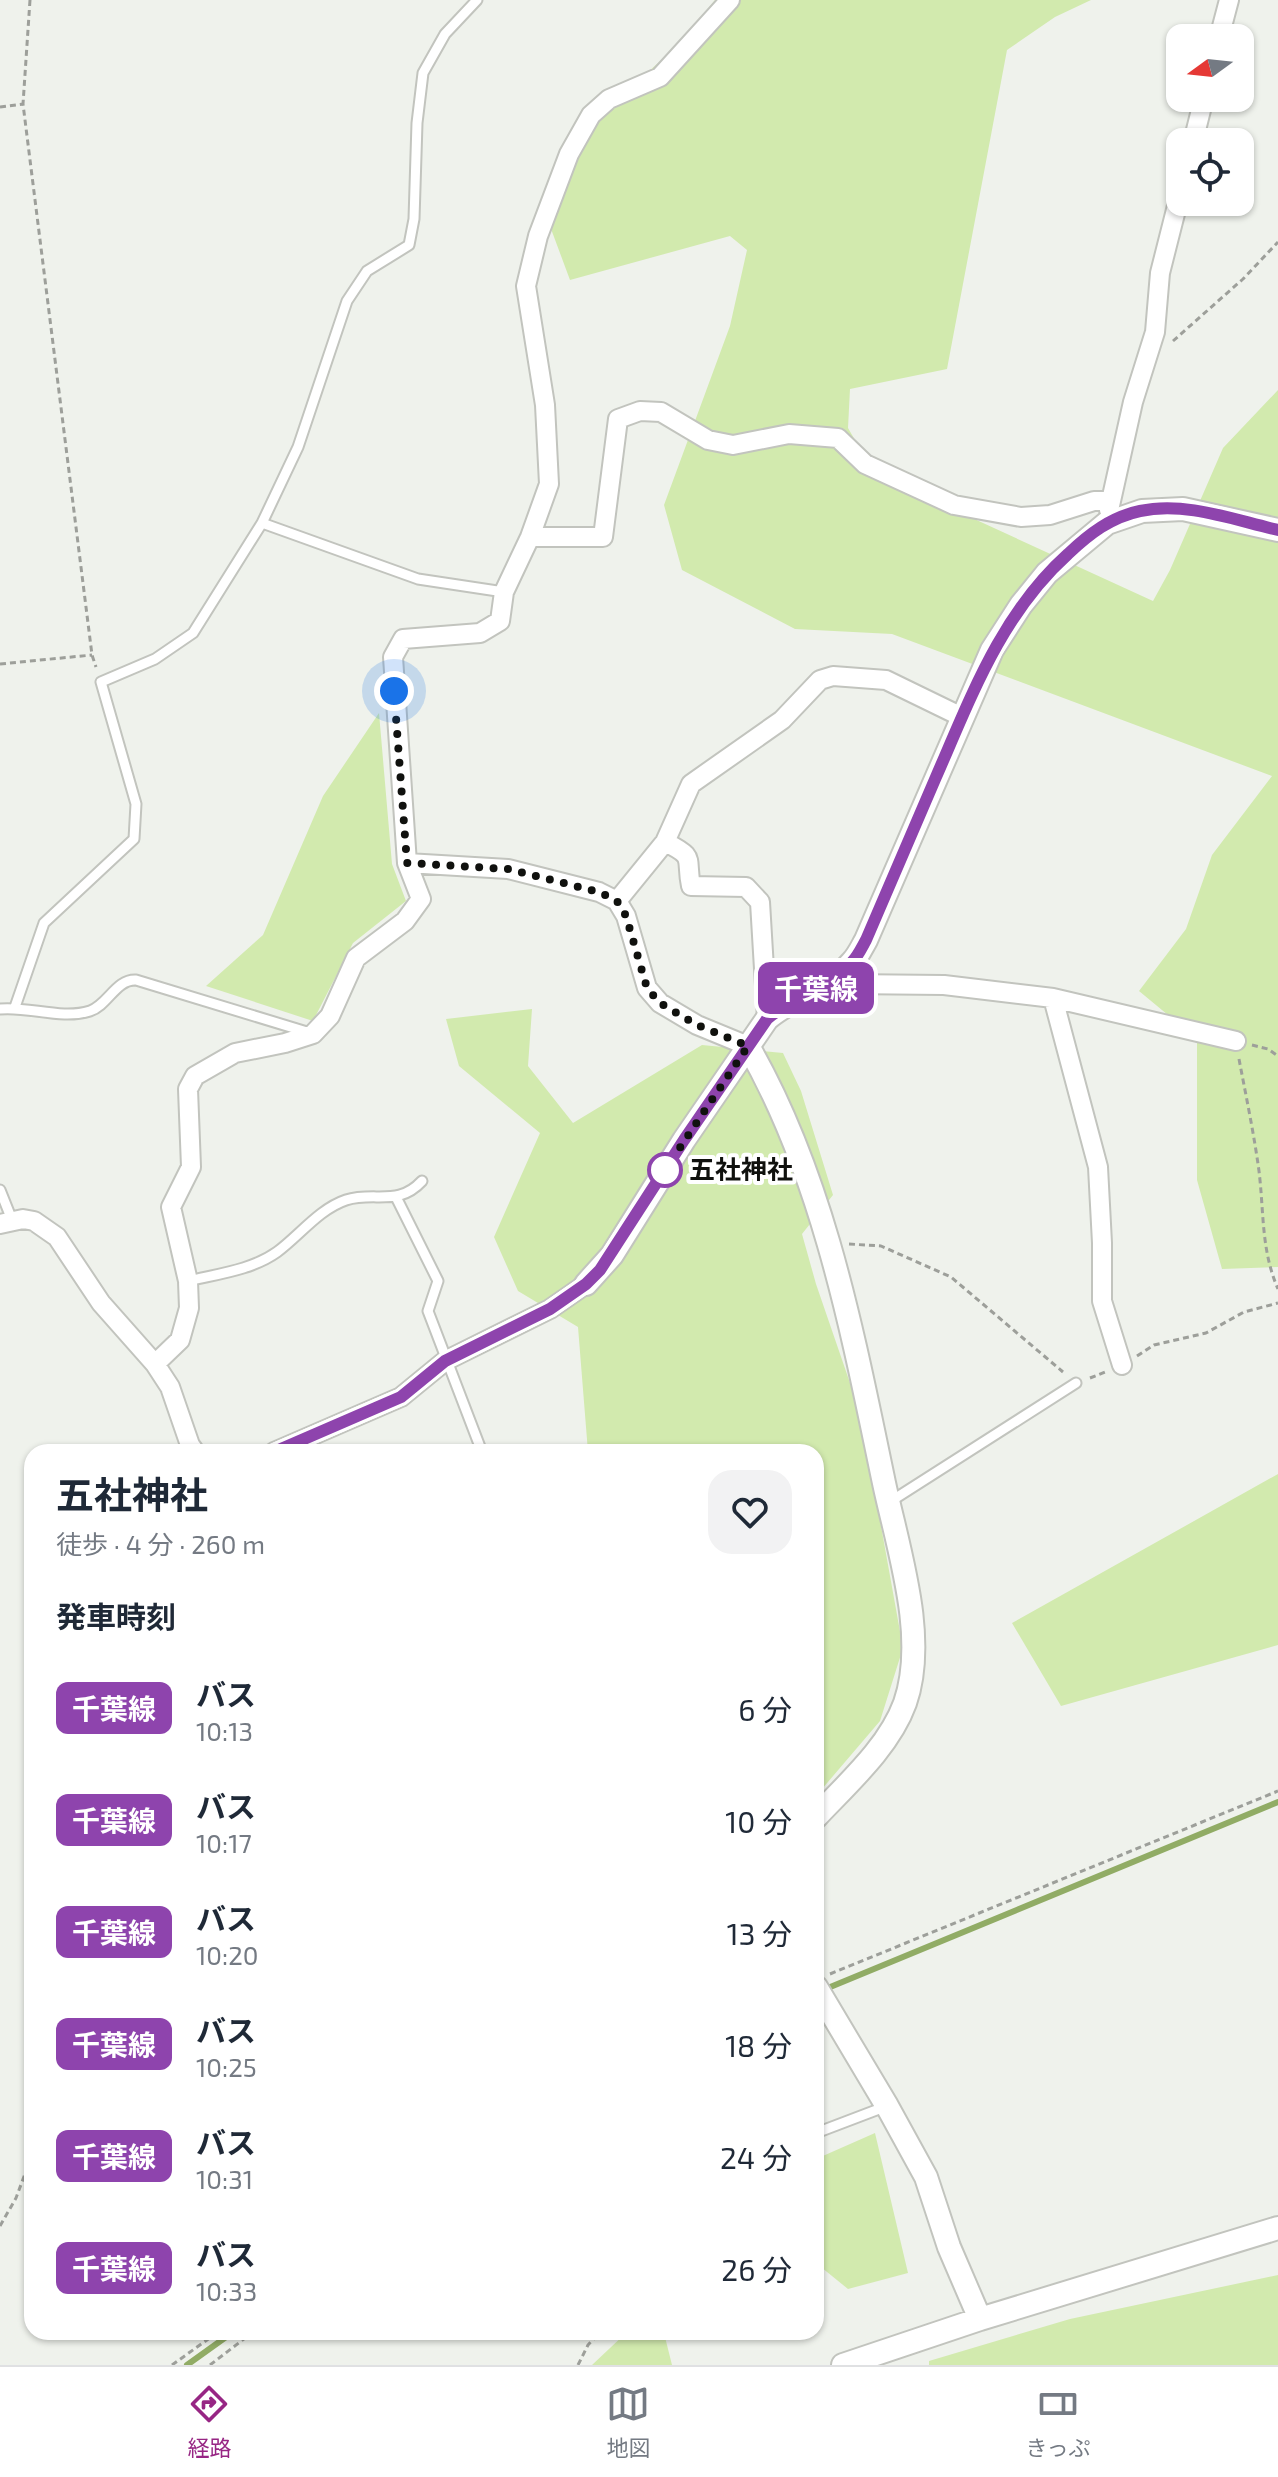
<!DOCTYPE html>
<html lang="ja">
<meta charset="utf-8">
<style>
body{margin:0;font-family:"Exo 2","Noto Sans JP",sans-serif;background:#f2f2f3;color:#1f2937;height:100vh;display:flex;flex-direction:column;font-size:30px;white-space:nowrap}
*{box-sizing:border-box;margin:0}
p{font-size:26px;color:#747a83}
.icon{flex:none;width:44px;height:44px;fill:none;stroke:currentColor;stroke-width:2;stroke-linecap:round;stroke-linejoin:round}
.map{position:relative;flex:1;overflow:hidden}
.side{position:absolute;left:24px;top:1444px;width:800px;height:896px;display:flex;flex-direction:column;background:#fff;border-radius:24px;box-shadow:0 2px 6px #0004}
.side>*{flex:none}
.badge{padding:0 16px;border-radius:12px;font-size:28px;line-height:52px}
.needle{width:52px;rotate:255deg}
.controls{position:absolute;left:1166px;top:24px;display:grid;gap:16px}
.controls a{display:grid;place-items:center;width:88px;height:88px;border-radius:16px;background:#fff;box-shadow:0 2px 6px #0004;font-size:40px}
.you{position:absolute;width:40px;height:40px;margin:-20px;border:6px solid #fff;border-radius:50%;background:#1a73e8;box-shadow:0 0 0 12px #1a73e833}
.map>.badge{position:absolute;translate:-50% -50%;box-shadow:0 0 0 4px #fff}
h2{padding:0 32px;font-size:30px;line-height:72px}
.round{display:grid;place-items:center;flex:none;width:84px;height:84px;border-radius:24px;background:#f2f2f3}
.overview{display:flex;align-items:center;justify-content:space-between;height:136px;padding:0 32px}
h1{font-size:38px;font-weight:700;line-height:60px}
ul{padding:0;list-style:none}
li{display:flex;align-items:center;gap:24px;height:112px;padding:0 32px}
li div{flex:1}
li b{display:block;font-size:30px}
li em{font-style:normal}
li .badge{min-width:88px;font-weight:700;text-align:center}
.menu{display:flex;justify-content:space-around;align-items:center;height:112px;border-top:2px solid #e0e1e3;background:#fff;font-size:22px;color:#747a83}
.menu a{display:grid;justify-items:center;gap:4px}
.menu .selected{color:#972684}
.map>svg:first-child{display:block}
.green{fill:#d2eaae}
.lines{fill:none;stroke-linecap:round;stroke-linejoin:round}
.stream{stroke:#91ac65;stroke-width:6}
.service-casing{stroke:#c2c4be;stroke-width:13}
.minor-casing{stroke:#c2c4be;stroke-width:22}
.tertiary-casing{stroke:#c2c4be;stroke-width:26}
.path{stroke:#9d9f9a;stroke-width:3;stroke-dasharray:6 4;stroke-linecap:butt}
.service{stroke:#fff;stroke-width:9}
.minor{stroke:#fff;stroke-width:18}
.tertiary{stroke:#fff;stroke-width:22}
.line-casing{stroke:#fff;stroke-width:18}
.line{stroke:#8e44ad;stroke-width:12}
.walk{stroke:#10110e;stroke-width:8;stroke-dasharray:0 14.4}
.stop-dot{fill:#fff;stroke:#8e44ad;stroke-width:4}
.labels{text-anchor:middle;stroke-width:8;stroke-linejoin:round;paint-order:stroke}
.stop-label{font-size:26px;font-weight:bold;fill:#10110e;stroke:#fff;text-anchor:start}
</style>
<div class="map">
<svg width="1278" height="2365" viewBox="0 0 1278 2365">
<rect width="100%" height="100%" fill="#eff2ec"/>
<path class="green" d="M 715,0 L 1091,0 L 1055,17 L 1007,50 L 947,369 L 850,389 L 848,428 L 874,473 L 1153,601 L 1170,570 L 1223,448 L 1278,390 L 1278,1267 L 1222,1269 L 1197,1180 L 1197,1039 L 1139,991 L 1186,929 L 1212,855 L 1272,776 L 892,634 L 795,629 L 682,570 L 664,505 L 730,326 L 747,250 L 730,236 L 570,280 L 544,210 L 565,147 L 678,45 Z
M 379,713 L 392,864 L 406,901 L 353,943 L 313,1021 L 206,986 L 263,935 L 323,796 Z
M 532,1009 L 528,1066 L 573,1123 L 702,1045 L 783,1053 L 801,1091 L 833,1195 L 802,1234 L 816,1284 L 861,1415 L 903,1648 L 880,1721 L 816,1796 L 816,1452 L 588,1452 L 578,1327 L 518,1291 L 494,1237 L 540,1133 L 459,1066 L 446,1019 Z
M 1278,1474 L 1278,1645 L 1061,1706 L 1012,1623 Z
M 875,2133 L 908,2273 L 848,2289 L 816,2263 L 816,2159 Z
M 1278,2275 L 1278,2365 L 929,2365 L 929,2361 L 1070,2319 Z
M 627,2332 L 669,2332 L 665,2337 L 672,2365 L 592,2365 Z"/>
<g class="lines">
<path class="stream" d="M 823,1990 L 1278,1802
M 187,2365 L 233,2332"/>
<g class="service-casing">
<path id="service" d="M 262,523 L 418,579 L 504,592
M 15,1007 L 44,923 L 134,839 L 136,804 L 101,682 L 155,659 L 193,633 L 262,523 L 298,447 L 347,301 L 367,271 L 409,245 L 414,219 L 417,123 L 423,73 L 445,34 L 477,0
M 0,1009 C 29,1006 61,1020 90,1011 C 108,1005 116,979 136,980 L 307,1032
M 0,1190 L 12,1220
M 396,1197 L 438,1281 L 428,1311 L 482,1452
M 188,1281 C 217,1274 252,1270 277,1252 C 299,1236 319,1209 346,1200 C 375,1191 398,1207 422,1181
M 888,1503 L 1076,1383
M 816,2133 L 887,2106"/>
</g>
<g class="minor-casing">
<path id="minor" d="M 1219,38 L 1229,0
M 1193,142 L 1204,98
M 1109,510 L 1133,402 L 1155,332 L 1160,273 L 1180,194
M 530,537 L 603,537 L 618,419 L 640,411 L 661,412 L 708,440 L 733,445 L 789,434 L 838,438 L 865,464 L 954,505 L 1021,517 L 1050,515 L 1094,501 L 1111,501
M 665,842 C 697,858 685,857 691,886 L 746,887 L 760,902 L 767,1019
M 407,863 L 508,869 L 599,892 L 617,901 L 626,916 L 647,988 L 660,1003 L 697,1025 L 748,1046
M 617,901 L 665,842 L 691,784 L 782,720 L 820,680 L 833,676 L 886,680 L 962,717
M 833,978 L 845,984 L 944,985 L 1053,998 L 1236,1041
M 1053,998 L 1098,1167 L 1102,1243 L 1102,1301 L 1122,1365
M 0,1224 L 23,1219 L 34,1221 L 57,1237 L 101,1303 L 155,1364 L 170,1387 L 190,1445 L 195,1452
M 155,1364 L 180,1340 L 189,1308 L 188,1281 L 171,1207 L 191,1167 L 188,1089 L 195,1076 L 235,1053 L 285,1043 L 313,1034 L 330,1016 L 356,958 L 405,921 L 421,899 L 407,863 L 393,657 L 403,639 L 480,633 L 500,621 L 504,592 L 530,537 L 549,484 L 545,405 L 526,286 L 538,236 L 569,154 L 591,115 L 609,99 L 660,77 L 730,0
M 274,1452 L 401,1397 L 445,1361 L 550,1309 L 586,1284"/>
</g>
<g class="tertiary-casing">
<path id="tertiary" d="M 748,1046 C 824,1178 853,1335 884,1483 C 898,1549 928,1637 905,1703 C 889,1747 848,1783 816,1817
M 586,1284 L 612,1255 L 684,1140 L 767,1019 C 792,997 830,988 852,962 C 858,956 862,947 866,940 L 992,650 L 1021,605 L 1047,573 L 1107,523 L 1142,511 L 1183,509 L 1278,530
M 816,1987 L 887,2106 L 926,2177 L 949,2247 L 980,2319
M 843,2365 L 980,2319 L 1278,2228"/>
</g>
<path class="path" d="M 30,0 L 23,104 L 92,655 L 96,667
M 0,107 L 23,104
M 1173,341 L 1243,279 L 1278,242
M 0,664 L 92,655
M 1252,1045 L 1268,1049 L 1278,1056
M 1239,1059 C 1246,1096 1254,1134 1259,1171 C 1264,1212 1261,1250 1278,1289
M 849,1244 L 881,1246 L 951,1277 L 1063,1372
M 1137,1356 L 1154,1345 L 1206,1333 L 1244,1312 L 1278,1303
M 1090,1378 L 1105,1372
M 830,1974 L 1278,1791
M 0,2226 L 16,2198 L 32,2155
M 172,2365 L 218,2332
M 210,2365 L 253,2332
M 578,2365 L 588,2345 L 600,2332"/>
<use href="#service" class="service"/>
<use href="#minor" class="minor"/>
<use href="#tertiary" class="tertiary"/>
</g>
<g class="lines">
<g class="line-casing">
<path id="line" d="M 274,1452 L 401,1397 L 445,1361 L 550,1309 L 586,1284 L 600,1270 L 684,1140 L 767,1019 C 792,997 830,988 852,962 C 858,956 862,947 866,940 C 889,886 912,832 936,777 C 971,697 1001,614 1068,554 C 1089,534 1111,517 1140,511 C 1185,501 1234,520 1278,530"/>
</g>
<use href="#line" class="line"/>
<path class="walk" d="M 394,691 L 407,863 L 508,869 L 599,892 L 617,901 L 626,916 L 647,988 L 660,1003 L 697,1025 L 748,1046 L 665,1170"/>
</g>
<circle class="stop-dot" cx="665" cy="1170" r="16"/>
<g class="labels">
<g class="stop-label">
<text x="689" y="1179">五社神社</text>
</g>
</g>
</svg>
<div class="controls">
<a><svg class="needle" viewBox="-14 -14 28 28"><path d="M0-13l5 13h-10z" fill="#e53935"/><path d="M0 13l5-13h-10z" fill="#747a83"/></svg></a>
<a><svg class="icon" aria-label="locate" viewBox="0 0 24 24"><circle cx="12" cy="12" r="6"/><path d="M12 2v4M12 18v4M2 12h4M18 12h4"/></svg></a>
</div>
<div class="you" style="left:394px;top:691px"></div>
<b class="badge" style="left:816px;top:988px;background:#8e44ad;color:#fff">千葉線</b>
<section class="side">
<div class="overview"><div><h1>五社神社</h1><p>徒歩 · 4 分 · 260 m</p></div><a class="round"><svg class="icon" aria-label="heart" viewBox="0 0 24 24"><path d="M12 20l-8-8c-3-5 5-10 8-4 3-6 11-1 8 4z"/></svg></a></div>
<h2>発車時刻</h2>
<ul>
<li><span class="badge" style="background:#8e44ad;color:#fff">千葉線</span><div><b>バス</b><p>10:13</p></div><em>6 分</em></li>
<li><span class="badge" style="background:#8e44ad;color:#fff">千葉線</span><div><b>バス</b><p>10:17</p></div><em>10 分</em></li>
<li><span class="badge" style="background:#8e44ad;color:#fff">千葉線</span><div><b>バス</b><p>10:20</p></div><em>13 分</em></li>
<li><span class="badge" style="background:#8e44ad;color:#fff">千葉線</span><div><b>バス</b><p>10:25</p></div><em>18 分</em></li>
<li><span class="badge" style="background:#8e44ad;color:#fff">千葉線</span><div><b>バス</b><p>10:31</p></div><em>24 分</em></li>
<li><span class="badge" style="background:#8e44ad;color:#fff">千葉線</span><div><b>バス</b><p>10:33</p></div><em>26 分</em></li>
</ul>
</section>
</div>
<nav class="menu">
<a class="selected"><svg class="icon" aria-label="directions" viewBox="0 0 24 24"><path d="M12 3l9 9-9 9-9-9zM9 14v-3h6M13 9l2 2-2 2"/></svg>経路</a>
<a><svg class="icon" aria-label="map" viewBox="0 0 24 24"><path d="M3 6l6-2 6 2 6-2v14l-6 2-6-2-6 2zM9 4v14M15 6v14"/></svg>地図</a>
<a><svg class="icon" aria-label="tickets" viewBox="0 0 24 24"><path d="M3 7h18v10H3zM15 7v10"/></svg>きっぷ</a>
</nav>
